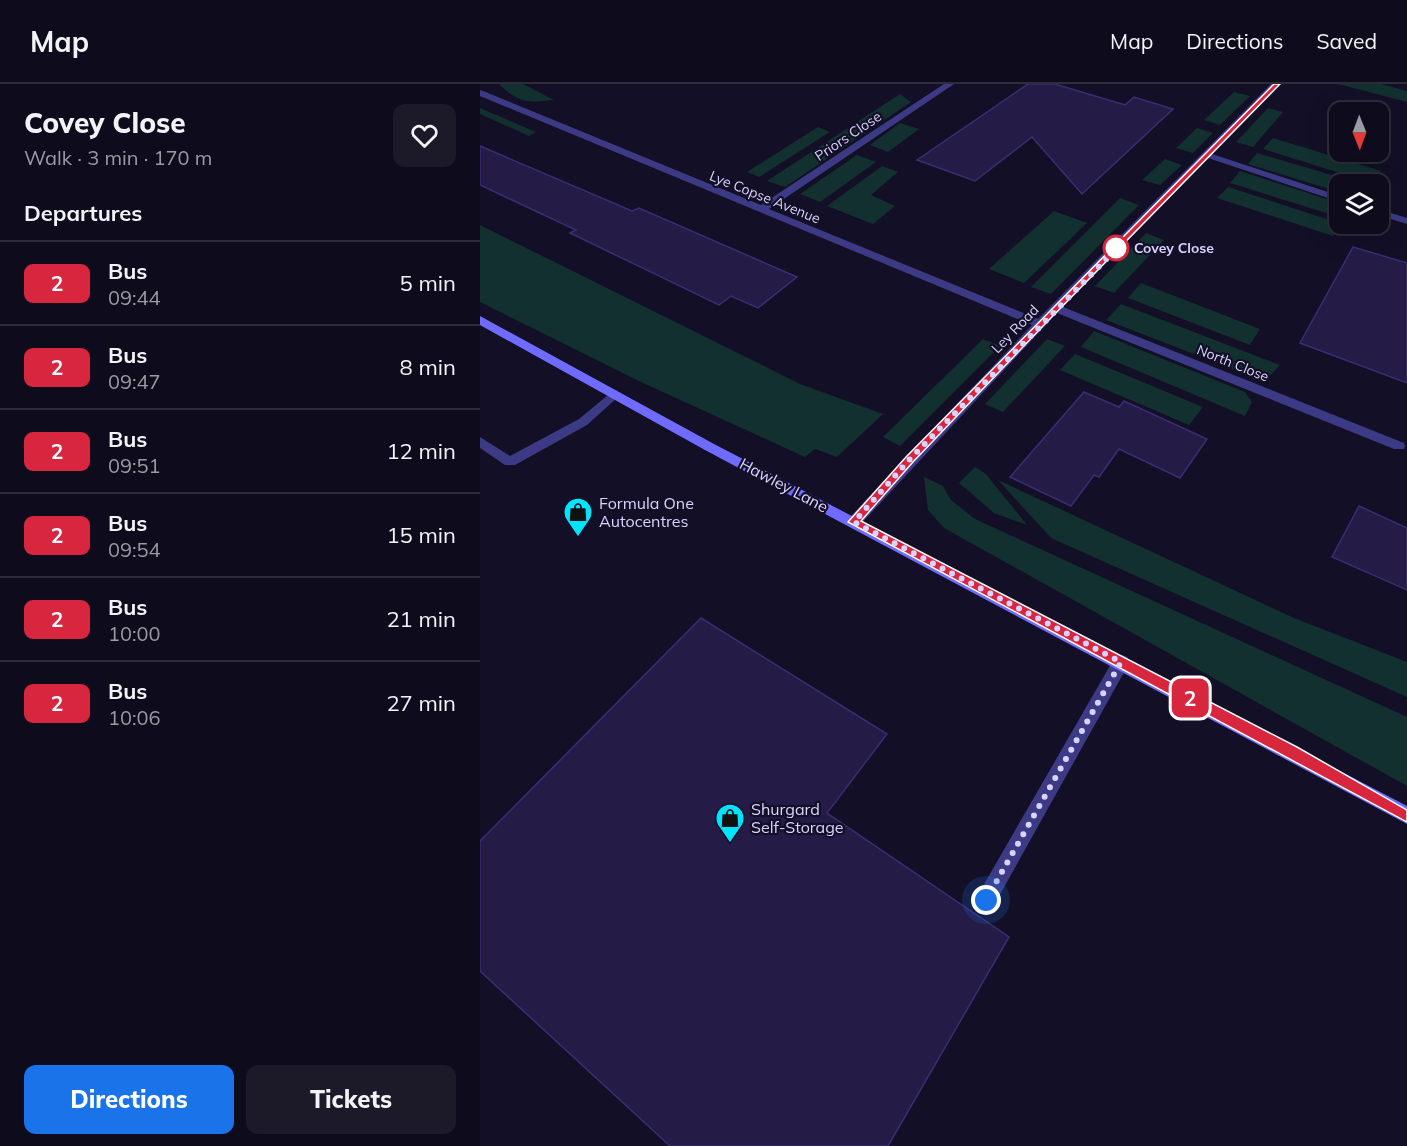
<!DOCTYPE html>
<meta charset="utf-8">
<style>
body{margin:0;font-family:Mulish,sans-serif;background:#1c1929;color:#f1f3f6;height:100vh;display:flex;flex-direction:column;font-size:22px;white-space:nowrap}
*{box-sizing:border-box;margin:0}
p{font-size:20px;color:#9b9ba3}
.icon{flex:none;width:33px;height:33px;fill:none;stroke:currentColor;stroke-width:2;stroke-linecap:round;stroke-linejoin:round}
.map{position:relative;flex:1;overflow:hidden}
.panel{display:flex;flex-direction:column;background:#0e0b1c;width:480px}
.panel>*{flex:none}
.badge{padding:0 12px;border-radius:9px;font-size:21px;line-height:39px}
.needle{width:39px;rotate:179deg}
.controls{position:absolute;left:849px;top:18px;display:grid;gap:12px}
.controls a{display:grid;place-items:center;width:60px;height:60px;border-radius:12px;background:#0e0b1c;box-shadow:0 6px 24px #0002,0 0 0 2px #2e2b3b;font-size:30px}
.you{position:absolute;width:30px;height:30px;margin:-15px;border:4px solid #fff;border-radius:50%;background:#1a73e8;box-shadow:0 0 0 9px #1a73e833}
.map>.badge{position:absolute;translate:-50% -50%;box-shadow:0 0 0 3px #fff}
h2{padding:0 24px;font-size:22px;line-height:54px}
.round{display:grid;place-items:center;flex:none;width:63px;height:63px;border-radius:12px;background:#1c1929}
.head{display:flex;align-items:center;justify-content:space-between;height:102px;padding:0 24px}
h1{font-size:28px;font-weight:800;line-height:45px}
.cta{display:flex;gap:12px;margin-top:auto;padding:12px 24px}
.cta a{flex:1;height:69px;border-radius:12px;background:#1a73e8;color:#fff;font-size:24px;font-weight:800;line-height:69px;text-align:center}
.cta a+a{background:#1c1929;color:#f1f3f6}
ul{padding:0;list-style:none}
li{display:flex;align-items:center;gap:18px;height:84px;padding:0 24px;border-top:2px solid #2e2b3b}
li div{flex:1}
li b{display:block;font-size:22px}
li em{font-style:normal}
li .badge{min-width:66px;font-weight:700;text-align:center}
header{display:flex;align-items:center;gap:36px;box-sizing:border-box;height:84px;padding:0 30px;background:#0e0b1c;border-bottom:2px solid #2e2b3b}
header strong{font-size:28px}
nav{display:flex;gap:33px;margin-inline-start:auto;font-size:21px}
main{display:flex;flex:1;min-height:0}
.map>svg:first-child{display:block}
.green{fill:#12302f}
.building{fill:#241b47;stroke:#3b2d73;stroke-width:1.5}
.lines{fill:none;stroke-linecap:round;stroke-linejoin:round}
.service{fill:#3d3a85;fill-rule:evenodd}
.minor{fill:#3d3a85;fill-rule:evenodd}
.secondary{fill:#6f6bff;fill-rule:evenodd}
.line{fill:#d7263d;stroke:#fff;stroke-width:1.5}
.walk{stroke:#d9d4ff;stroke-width:6;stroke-dasharray:0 10.8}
.stop-dot{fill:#fff;stroke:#d7263d;stroke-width:3}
.labels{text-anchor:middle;stroke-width:4.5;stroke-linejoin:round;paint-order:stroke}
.far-street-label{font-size:14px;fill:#d9d4ff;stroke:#130f26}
.far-stop-label{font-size:14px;font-weight:bold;fill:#d9d4ff;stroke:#130f26;text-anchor:start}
.street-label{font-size:16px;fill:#d9d4ff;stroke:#130f26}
.poi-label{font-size:16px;fill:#d9d4ff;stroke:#130f26;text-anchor:start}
</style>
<header>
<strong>Map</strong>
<nav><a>Map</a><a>Directions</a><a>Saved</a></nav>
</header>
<main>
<section class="panel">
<div class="head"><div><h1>Covey Close</h1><p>Walk · 3 min · 170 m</p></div><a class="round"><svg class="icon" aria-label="heart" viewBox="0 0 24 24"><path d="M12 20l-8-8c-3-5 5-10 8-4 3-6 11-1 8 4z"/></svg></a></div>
<h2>Departures</h2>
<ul>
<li><span class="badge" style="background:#d7263d;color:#fff">2</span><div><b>Bus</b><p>09:44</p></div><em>5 min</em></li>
<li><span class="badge" style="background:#d7263d;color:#fff">2</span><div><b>Bus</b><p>09:47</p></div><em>8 min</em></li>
<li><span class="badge" style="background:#d7263d;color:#fff">2</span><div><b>Bus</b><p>09:51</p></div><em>12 min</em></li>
<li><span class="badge" style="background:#d7263d;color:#fff">2</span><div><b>Bus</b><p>09:54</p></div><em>15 min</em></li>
<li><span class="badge" style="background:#d7263d;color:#fff">2</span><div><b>Bus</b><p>10:00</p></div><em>21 min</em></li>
<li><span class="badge" style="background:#d7263d;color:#fff">2</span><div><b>Bus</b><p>10:06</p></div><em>27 min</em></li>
</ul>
<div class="cta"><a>Directions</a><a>Tickets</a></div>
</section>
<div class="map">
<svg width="927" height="1062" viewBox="0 0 927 1062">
<rect width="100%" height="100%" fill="#130f26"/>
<path class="green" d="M 19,0 L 43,0 L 74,16 C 47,19 39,19 19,0 Z
M 858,0 L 901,0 L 927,7 L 927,18 Z
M 754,8 L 770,12 L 740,41 L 724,36 Z
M 420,10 L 431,18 L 305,103 L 287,97 Z
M 0,24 L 56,48 L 49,52 L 0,30 Z
M 788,24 L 803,28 L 773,63 L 756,58 Z
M 420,39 L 439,45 L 408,68 L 390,61 Z
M 338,43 L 350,48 L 279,93 L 267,88 Z
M 717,44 L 733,49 L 713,69 L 696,64 Z
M 793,54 L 901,87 L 892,99 L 783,65 Z
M 777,69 L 882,100 L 860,100 L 859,108 L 768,80 Z
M 377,71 L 396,78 L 340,118 L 320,110 Z
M 685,75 L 702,81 L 680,101 L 662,96 Z
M 402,82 L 418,88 L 391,111 L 415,122 L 393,140 L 347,122 Z
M 760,87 L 859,119 L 859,133 L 750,99 Z
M 748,103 L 862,140 L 853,152 L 737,114 Z
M 640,114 L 659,121 L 571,210 L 551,203 Z
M 574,127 L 607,139 L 544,199 L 509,185 Z
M 0,141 L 320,300 L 403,330 L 357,373 L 335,365 L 325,373 L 161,298 L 0,218 Z
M 666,149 L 684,156 L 634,209 L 615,202 Z
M 661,199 L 780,245 L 770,261 L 648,214 Z
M 641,220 L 800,281 L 789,293 L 781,296 L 626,236 Z
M 614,247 L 765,308 L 772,318 L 765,332 L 601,263 Z
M 503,255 L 520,262 L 420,362 L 403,353 Z
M 567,255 L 585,262 L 523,328 L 505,320 Z
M 595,270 L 723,323 L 709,341 L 580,286 Z
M 495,383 L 506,390 L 547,441 L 514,429 L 479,399 Z
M 444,393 L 463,402 L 471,416 L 495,435 L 927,633 L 927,702 L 464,444 L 448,426 Z
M 518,396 L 814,534 L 927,578 L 927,613 L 571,454 Z"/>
<path class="building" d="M 548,0 L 575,0 L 645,21 L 654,13 L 693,25 L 602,110 L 552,53 L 495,97 L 437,76 Z
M 0,62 L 152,127 L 159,124 L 317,193 L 278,224 L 251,212 L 239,221 L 90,149 L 96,146 L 0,101 Z
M 873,163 L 927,179 L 927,299 L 820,259 Z
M 604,308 L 639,323 L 644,317 L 727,355 L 700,394 L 639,365 L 619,393 L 614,391 L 591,422 L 530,393 Z
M 879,422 L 927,444 L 927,506 L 852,473 Z
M 221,534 L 407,650 L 347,729 L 529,853 L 408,1062 L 190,1062 L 0,887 L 0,757 Z"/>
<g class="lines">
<path class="service" d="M 134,306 L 138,307 L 138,313 L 107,341 L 35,381 L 25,381 L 0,364 L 0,353 L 30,372 L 99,335 Z
M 641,571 L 647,573 L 649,578 L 647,583 L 513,823 L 506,825 L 499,823 L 497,816 L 499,809 L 635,573 Z"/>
<path class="minor" d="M 464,0 L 474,0 L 289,125 L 558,235 L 791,0 L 800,0 L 732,70 L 860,112 L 860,118 L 728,74 L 583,223 L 924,359 L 925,362 L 924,365 L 914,365 L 577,229 L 379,442 L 369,442 L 367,438 L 369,434 L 552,241 L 0,12 L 0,6 L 3,7 L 281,121 Z
M 898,125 L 927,134 L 927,140 L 898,131 Z"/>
<path class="secondary" d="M 0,232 L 234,360 L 927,722 L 927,740 L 225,366 L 0,241 Z"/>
</g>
<path class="line" d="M 794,0 L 800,0 L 563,242 L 433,378 L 381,437 L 817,663 L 927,726 L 927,738 L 368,438 L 426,373 Z"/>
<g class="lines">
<path class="walk" d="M 506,816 L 641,578 L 374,438 L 430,375 L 642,159 L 636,164"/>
</g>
<defs>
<g id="shop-pin" transform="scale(1.5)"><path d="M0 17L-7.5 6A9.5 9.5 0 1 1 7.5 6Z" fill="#00e5ff" stroke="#130f26"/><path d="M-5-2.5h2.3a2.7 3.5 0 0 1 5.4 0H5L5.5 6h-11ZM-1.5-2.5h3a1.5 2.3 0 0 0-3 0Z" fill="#111"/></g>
</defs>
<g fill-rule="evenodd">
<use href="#shop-pin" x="98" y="428"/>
<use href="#shop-pin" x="250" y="734"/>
</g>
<circle class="stop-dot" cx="636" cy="164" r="12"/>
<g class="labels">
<g class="far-street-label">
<text transform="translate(368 52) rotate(-34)" y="5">Priors Close</text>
<text transform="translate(285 113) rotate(22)" y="5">Lye Copse Avenue</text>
<text transform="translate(535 245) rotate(-46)" y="5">Ley Road</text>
<text transform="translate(753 279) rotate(22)" y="5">North Close</text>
</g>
<g class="far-stop-label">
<text x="654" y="169">Covey Close</text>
</g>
<g class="street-label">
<text transform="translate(304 401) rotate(28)" y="6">Hawley Lane</text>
</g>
<g class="poi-label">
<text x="119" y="425">Formula One<tspan x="119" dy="18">Autocentres</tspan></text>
<text x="271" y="731">Shurgard<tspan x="271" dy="18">Self-Storage</tspan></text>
</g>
</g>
</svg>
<div class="controls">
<a><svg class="needle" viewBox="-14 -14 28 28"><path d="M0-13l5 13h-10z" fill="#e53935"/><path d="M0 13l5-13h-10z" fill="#9b9ba3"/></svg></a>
<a><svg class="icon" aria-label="layers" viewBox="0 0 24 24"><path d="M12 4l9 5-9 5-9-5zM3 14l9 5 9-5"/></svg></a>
</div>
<div class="you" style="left:506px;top:816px"></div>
<b class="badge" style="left:710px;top:614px;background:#d7263d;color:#fff">2</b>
</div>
</main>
